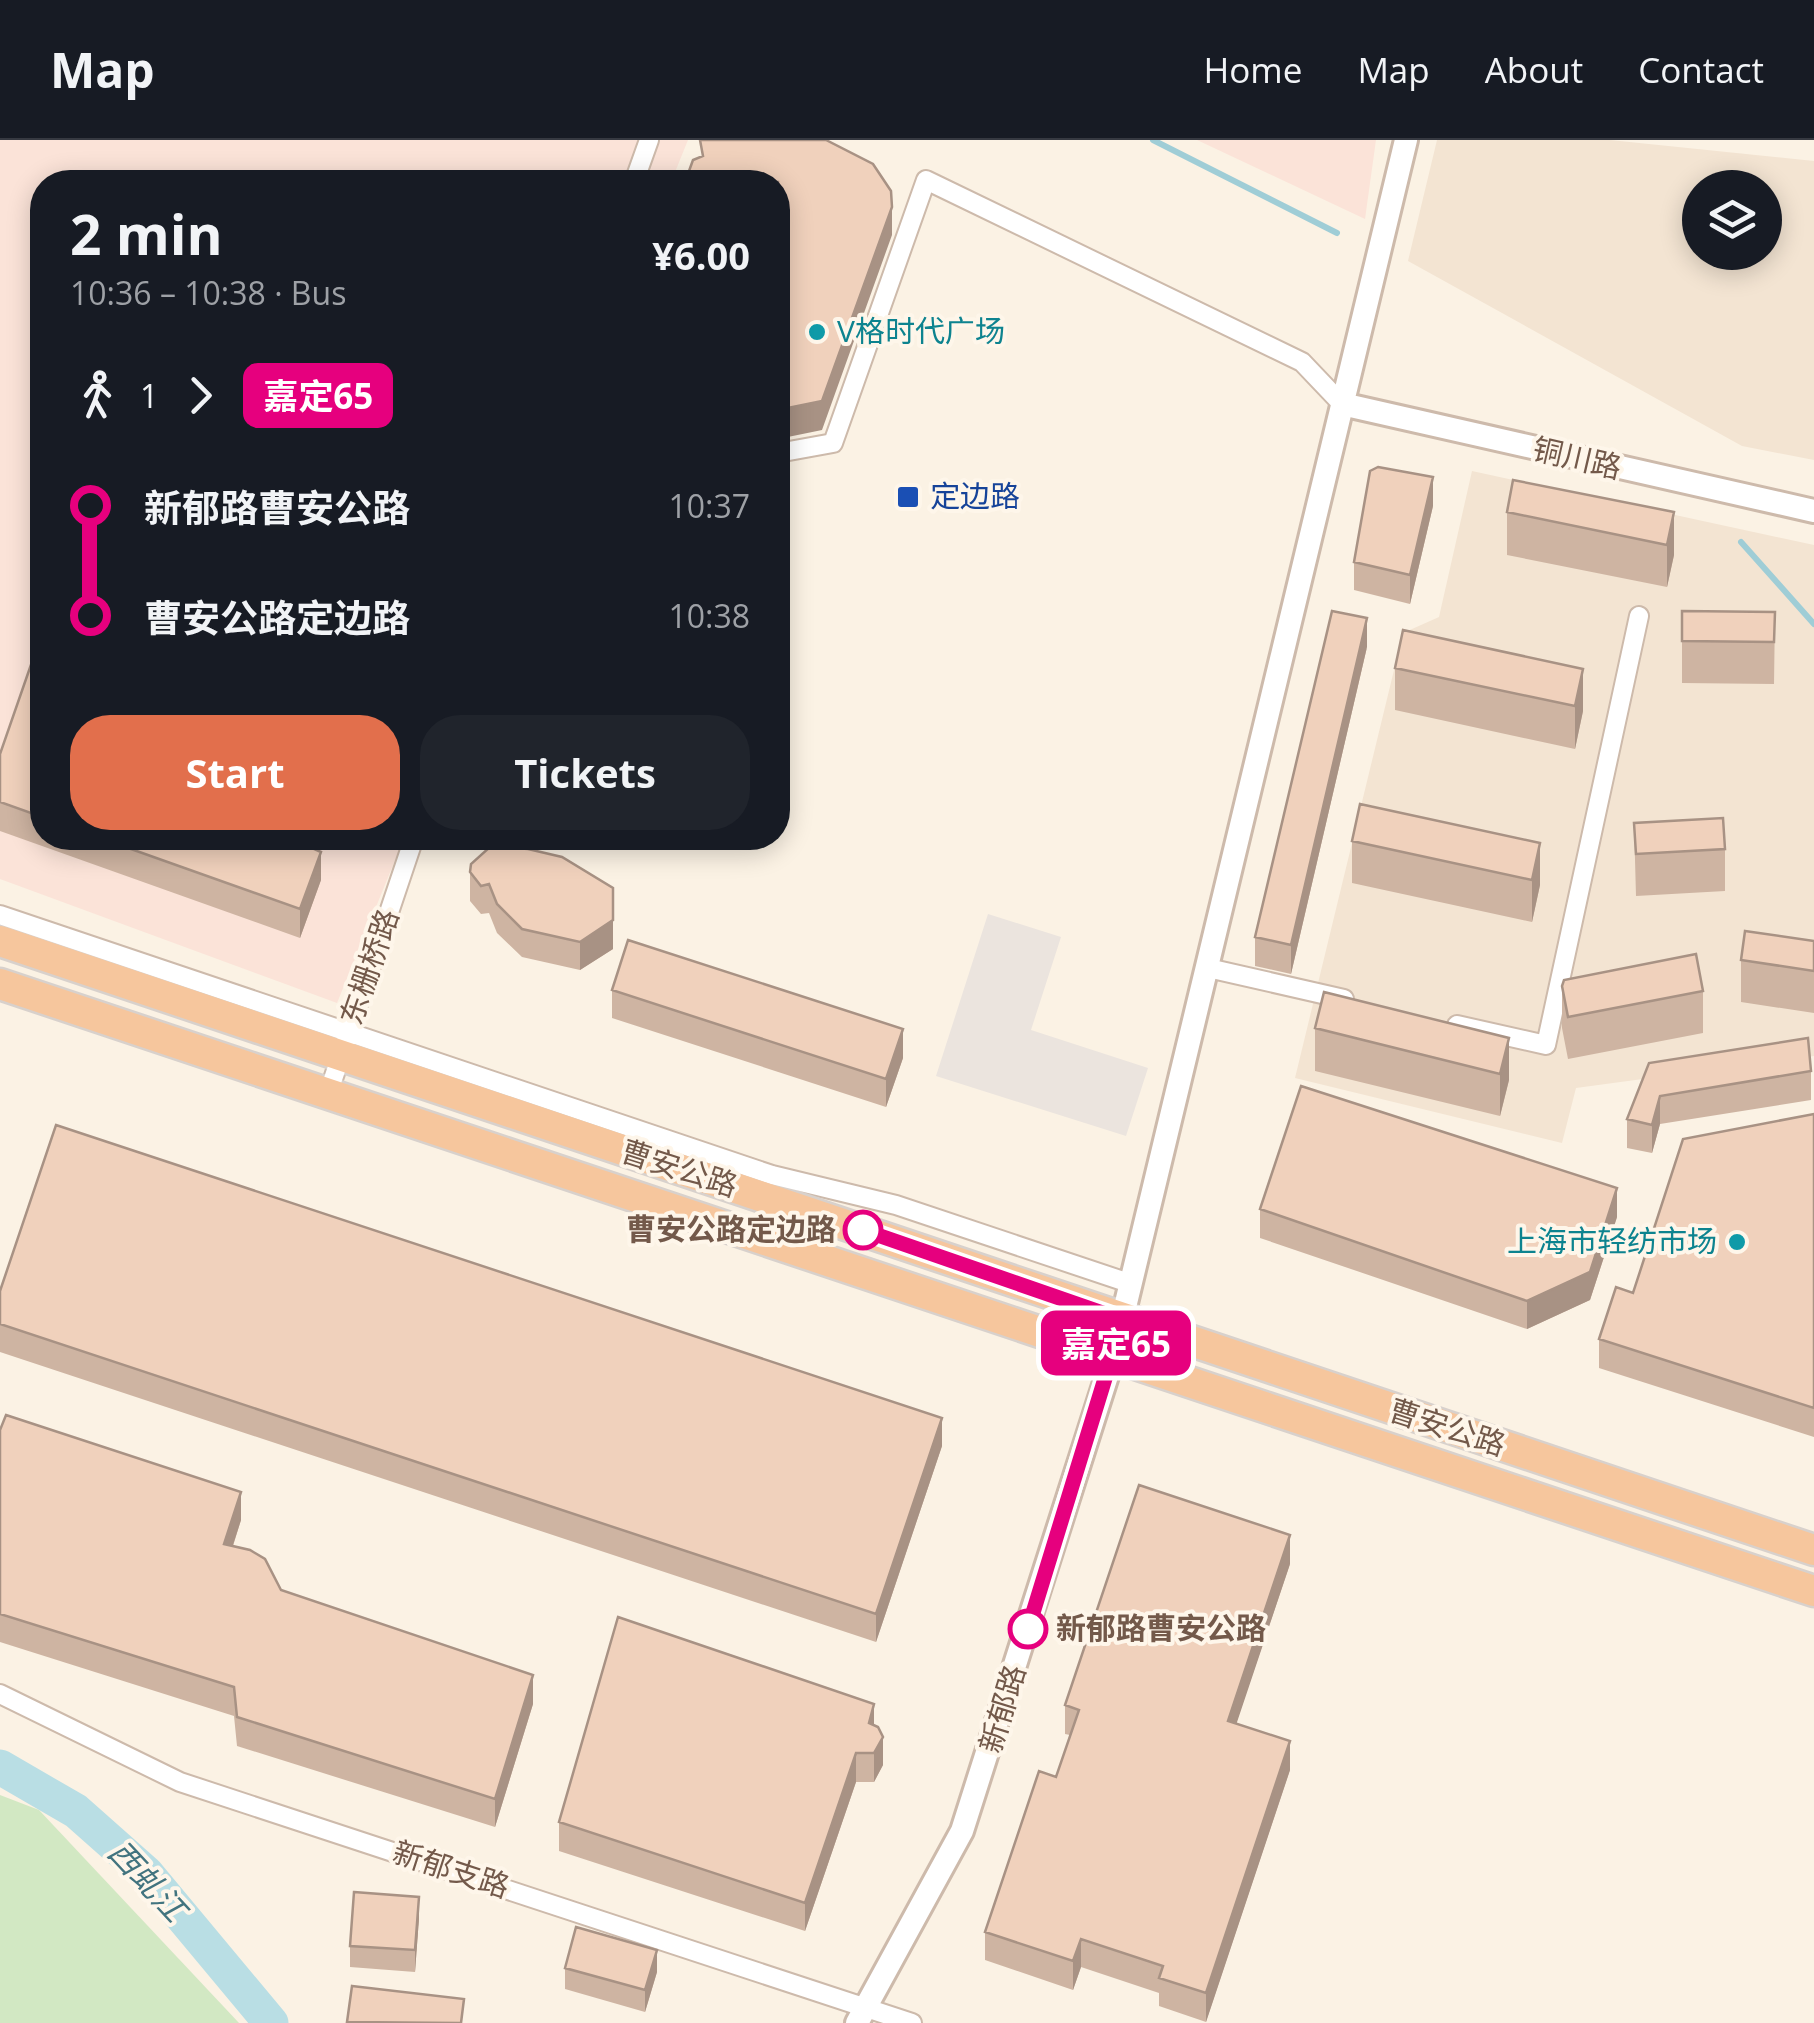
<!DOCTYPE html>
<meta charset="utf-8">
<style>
body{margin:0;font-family:"Open Sans","Noto Sans SC",sans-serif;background:#20242c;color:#f1f3f6;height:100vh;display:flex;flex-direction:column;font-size:38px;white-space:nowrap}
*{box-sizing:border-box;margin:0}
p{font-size:32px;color:#9ea1a6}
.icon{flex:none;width:55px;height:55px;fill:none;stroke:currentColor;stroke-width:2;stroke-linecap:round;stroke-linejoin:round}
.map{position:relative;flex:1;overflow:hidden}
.sheet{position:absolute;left:30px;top:30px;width:760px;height:680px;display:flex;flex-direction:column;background:#171b24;border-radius:40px;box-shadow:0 5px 25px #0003}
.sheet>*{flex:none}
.badge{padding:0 20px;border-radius:15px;font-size:35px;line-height:65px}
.tools{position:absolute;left:1682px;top:30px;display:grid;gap:20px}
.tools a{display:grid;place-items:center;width:100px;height:100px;border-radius:50%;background:#171b24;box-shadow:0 5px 25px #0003;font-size:50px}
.map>.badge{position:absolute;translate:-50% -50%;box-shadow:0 0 0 5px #fff}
.legs{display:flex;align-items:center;gap:15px;height:110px;padding:0 40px;font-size:32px}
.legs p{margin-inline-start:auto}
.overview{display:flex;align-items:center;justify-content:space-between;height:170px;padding:0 40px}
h1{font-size:55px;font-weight:700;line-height:75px}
.primary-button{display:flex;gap:20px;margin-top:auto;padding:20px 40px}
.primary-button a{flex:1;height:115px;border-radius:40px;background:#e26f4c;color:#fff;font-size:40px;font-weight:700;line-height:115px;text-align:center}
.primary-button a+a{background:#20242c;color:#f1f3f6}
ul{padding:0 40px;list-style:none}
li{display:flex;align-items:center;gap:35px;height:110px;font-size:38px}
li i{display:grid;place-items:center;width:15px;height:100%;margin:0 12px;background:currentColor}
li i::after{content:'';width:25px;height:25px;margin:-12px;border:8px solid;border-radius:50%;background:#171b24}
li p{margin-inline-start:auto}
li:first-child i{background:linear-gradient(#0000 50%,currentColor 0)}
li:last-child i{background:linear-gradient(currentColor 50%,#0000 0)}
header{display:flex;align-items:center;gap:60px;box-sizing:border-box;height:140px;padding:0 50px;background:#171b24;border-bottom:2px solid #363941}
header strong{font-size:48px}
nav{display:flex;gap:55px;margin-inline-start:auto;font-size:35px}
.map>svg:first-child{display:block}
.residential{fill:#f3e4d2;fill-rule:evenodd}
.commercial{fill:#fbe3d8}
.industrial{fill:#ebe4de}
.green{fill:#d2e8c3}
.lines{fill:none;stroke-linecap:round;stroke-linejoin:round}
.stream{stroke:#9fcdd6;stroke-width:6}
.river{stroke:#b9dee4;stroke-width:35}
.minor-casing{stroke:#cdbaab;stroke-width:22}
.tertiary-casing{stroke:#cdbaab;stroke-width:28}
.trunk-casing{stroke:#d8d1cc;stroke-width:35}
.minor{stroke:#fff;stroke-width:18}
.tertiary{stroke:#fff;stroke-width:22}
.trunk{stroke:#f6c69d;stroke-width:30}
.wall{fill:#ceb4a2}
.shaded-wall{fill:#a89284}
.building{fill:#f0d1bc;stroke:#a89284;stroke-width:2.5}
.line-1-casing{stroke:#fff;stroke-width:22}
.line-1{stroke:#e6007e;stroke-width:15}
.culture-dot{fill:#0f9aa8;stroke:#fef6ea;stroke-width:4}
.transit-dot{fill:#1a4fb4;stroke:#fef6ea;stroke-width:4}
.stop-1-dot{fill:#fff;stroke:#e6007e;stroke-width:5}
.labels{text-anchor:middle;stroke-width:8;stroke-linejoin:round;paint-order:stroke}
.culture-label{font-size:30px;fill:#0d838f;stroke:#fef6ea;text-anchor:start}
.street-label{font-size:30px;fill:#73594a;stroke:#fef6ea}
.transit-label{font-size:30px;fill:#164399;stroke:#fef6ea;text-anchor:start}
.stop-label{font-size:30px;font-weight:bold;fill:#73594a;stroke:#fef6ea;text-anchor:end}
.water-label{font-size:32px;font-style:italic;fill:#42747f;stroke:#fef6ea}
</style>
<header>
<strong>Map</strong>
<nav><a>Home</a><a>Map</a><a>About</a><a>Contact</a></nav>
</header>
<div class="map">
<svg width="1814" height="1883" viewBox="0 0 1814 1883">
<rect width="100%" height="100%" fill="#fbf2e4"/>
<path class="residential" d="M 1437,0 L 1610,0 L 1814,21 L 1814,320 L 1742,306 L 1408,121 ZM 1700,48 L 1765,48 L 1765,112 L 1700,112 Z
M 1472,331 L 1814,405 L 1814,916 L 1576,948 L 1562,1003 L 1295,938 L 1403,493 L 1439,477 Z"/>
<path class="commercial" d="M 0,0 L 688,0 L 671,42 L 42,42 L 42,698 L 404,698 L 337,863 L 0,739 Z
M 1197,0 L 1376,0 L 1365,79 Z"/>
<path class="industrial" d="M 988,774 L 1061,797 L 1031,890 L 1148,928 L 1126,996 L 936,936 Z"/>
<path class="green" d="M 0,1655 L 39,1670 L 239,1883 L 0,1883 Z"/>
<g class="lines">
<path class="stream" d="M 1153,0 L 1337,93
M 1741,402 L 1814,484"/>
<path class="river" d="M 0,1627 L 76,1671 L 146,1733 L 271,1883"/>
<g class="minor-casing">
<path id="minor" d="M 634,42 L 649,0
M 778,313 L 833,303 L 926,40 L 1302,222 L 1342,264
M 0,775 L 772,1035 L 896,1065 L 1132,1144
M 1208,828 L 1344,859
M 1457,885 L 1546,905 L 1639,476
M 327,957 L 414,698
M 0,1554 L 180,1642 L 912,1883"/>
</g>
<g class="tertiary-casing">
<path id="tertiary" d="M 1342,264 L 1814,371
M 857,1883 L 962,1691 L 1113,1217 L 1406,0"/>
</g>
<g class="trunk-casing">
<path id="trunk" d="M 0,801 L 1814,1410
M 0,844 L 1814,1451"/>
</g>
<use href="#minor" class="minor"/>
<use href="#tertiary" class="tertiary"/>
<use href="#trunk" class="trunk"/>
</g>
<path class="wall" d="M 1433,366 L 1410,464 L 1354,450 L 1354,422 Z
M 1507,372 L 1674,372 L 1674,415 L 1667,447 L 1507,415 Z
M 1682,471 L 1775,472 L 1774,544 L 1682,543 Z
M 42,493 L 42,698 L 313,698 L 310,707 L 321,740 L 300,798 L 0,691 L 0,614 Z
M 1367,507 L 1291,834 L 1255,826 L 1255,797 Z
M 1395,528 L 1583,529 L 1583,571 L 1575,609 L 1395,570 Z
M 1634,683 L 1725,709 L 1725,751 L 1636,756 Z
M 1352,701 L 1540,703 L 1540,745 L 1532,782 L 1352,743 Z
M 470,732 L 613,748 L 613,809 L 580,830 L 522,817 L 497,793 L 489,773 L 481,774 L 470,761 Z
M 1814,801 L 1814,873 L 1741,862 L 1741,820 Z
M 1562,846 L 1703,851 L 1703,893 L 1568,919 L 1562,888 Z
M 612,850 L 903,918 L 886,967 L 612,878 Z
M 1315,888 L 1509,898 L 1509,940 L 1500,976 L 1315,931 Z
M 1649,923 L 1811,931 L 1811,960 L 1660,984 L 1652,1013 L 1627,1008 L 1627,979 Z
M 1814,974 L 1814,1297 L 1599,1228 L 1599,1199 L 1633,1153 Z
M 1260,1069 L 1617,1077 L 1590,1160 L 1527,1189 L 1260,1098 Z
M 0,1151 L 942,1306 L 876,1502 L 0,1212 Z
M 0,1290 L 241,1380 L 233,1406 L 281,1450 L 533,1564 L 495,1687 L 237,1606 L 234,1576 L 0,1502 Z
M 1290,1424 L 1236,1583 L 1290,1630 L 1206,1882 L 1159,1866 L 1159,1853 L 1081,1827 L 1073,1850 L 985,1820 L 985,1792 L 1056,1637 L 1070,1595 L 1065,1594 L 1065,1565 Z
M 874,1585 L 883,1625 L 874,1642 L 856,1642 L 805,1791 L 559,1711 L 559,1682 Z
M 419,1778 L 415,1832 L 350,1827 L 350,1806 Z
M 565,1828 L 657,1832 L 645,1872 L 565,1849 Z"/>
<path class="shaded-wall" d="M 892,67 L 892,95 L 822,290 L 778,299 L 778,270 Z
M 1433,337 L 1433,366 L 1410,464 L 1410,435 Z
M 1674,372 L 1674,415 L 1667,447 L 1667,405 Z
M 1367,478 L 1367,507 L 1291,834 L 1291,805 Z
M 1583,529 L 1583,571 L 1575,609 L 1575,566 Z
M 303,698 L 313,698 L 301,732 L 301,703 Z
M 1540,703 L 1540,745 L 1532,782 L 1532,740 Z
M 321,712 L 321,740 L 300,798 L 300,769 Z
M 613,780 L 613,809 L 580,830 L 580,802 Z
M 903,889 L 903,918 L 886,967 L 886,939 Z
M 1509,898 L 1509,940 L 1500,976 L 1500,934 Z
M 1660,956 L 1660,984 L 1652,1013 L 1652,985 Z
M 1617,1048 L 1617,1077 L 1590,1160 L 1527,1189 L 1527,1161 Z
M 942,1278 L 942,1306 L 876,1502 L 876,1474 Z
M 241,1352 L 241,1380 L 224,1433 L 224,1404 Z
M 1290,1395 L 1290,1424 L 1228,1609 L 1228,1581 Z
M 533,1535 L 533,1564 L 495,1687 L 495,1659 Z
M 874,1564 L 874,1593 L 869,1583 Z
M 883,1597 L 883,1625 L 874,1642 L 874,1613 Z
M 1290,1601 L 1290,1630 L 1206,1882 L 1206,1853 Z
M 856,1613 L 856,1642 L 805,1791 L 805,1763 Z
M 419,1757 L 419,1778 L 415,1832 L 415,1810 Z
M 1081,1799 L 1081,1827 L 1073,1850 L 1073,1821 Z
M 657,1810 L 657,1832 L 645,1872 L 645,1850 Z"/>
<path class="building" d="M 700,0 L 826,0 L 873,24 L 891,51 L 892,67 L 822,261 L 778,270 L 778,42 L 685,42 L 693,20 L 703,16 Z
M 1378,327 L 1433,337 L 1410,435 L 1354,422 L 1370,331 Z
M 1513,340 L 1674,372 L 1667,405 L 1507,372 Z
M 1332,471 L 1367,478 L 1291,805 L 1255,797 Z
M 1682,471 L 1775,472 L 1774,502 L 1682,501 Z
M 1403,490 L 1583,529 L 1575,566 L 1395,528 Z
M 42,493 L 42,677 L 0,662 L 0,614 Z
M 1360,664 L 1540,703 L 1532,740 L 1352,701 Z
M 1723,678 L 1725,709 L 1636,714 L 1634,683 Z
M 100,698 L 303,698 L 301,703 L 321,712 L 300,769 Z
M 491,706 L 528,709 L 562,717 L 613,748 L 613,780 L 580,802 L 522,789 L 497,764 L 489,744 L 481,746 L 470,732 L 471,724 Z
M 1745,791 L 1814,801 L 1814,831 L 1741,820 Z
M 628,800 L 903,889 L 886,939 L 612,850 Z
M 1696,814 L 1703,851 L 1568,877 L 1562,846 L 1564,840 Z
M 1324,852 L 1509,898 L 1500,934 L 1315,888 Z
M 1808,898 L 1811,931 L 1660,956 L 1652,985 L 1627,979 L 1649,923 Z
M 1301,946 L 1617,1048 L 1590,1132 L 1527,1161 L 1260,1069 Z
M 1814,974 L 1814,1268 L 1599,1199 L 1616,1147 L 1633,1153 L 1683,999 Z
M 56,985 L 942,1278 L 876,1474 L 0,1184 L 0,1151 Z
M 6,1275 L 241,1352 L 224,1404 L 250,1410 L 265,1419 L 281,1450 L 533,1535 L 495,1659 L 237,1577 L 234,1547 L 0,1474 L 0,1290 Z
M 1139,1345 L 1290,1395 L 1228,1581 L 1290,1601 L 1206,1853 L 1159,1838 L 1163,1826 L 1081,1799 L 1073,1821 L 985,1792 L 1039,1631 L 1056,1637 L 1079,1570 L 1065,1565 Z
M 618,1477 L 874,1564 L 869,1583 L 878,1587 L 883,1597 L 874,1613 L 856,1613 L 805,1763 L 559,1682 Z
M 354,1752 L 419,1757 L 415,1810 L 350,1806 Z
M 576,1787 L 657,1810 L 645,1850 L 565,1828 Z
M 352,1846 L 464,1859 L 461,1883 L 347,1882 Z"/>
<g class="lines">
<g class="line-1-casing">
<path id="line-1" d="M 863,1090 L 1123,1180 L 1028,1489"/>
</g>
<use href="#line-1" class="line-1"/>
</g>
<g class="culture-dot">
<circle cx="817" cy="192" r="10"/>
<circle cx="1737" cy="1102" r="10"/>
</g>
<rect class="transit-dot" x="896" y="345" width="24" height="24" rx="5"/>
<g class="stop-1-dot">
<circle cx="863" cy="1090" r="18"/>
<circle cx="1028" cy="1489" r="18"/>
</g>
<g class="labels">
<g class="culture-label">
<text x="837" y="202">V格时代广场</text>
<text x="1717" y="1112" text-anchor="end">上海市轻纺市场</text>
</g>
<g class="street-label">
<text transform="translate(1577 319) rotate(13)" y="10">铜川路</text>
<text transform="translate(370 827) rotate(-71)" y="10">东栅桥路</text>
<text transform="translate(679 1029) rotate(18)" y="10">曹安公路</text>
<text transform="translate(1447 1288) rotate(18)" y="10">曹安公路</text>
<text transform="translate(1003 1569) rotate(-73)" y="10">新郁路</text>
<text transform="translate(451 1730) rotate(18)" y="10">新郁支路</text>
</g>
<g class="transit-label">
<text x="930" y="367">定边路</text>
</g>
<g class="stop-label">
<text x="836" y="1100">曹安公路定边路</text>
<text x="1056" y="1499" text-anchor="start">新郁路曹安公路</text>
</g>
<g class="water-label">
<text transform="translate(147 1741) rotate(47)" y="11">西虬江</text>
</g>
</g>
</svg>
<div class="tools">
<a><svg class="icon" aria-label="layers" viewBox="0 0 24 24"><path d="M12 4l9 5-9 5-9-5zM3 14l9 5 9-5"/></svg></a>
</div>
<b class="badge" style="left:1116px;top:1203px;background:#e6007e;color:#fff">嘉定65</b>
<section class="sheet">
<div class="overview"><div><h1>2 min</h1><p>10:36 – 10:38 · Bus</p></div><b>¥6.00</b></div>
<div class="legs"><svg class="icon" aria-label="walk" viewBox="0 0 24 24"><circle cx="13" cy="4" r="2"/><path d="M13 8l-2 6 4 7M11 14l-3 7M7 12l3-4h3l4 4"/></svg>1<svg class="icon" aria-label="forward" viewBox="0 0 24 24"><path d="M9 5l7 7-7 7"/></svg><b class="badge" style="background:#e6007e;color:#fff">嘉定65</b></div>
<ul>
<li><i style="color:#e6007e"></i><b>新郁路曹安公路</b><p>10:37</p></li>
<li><i style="color:#e6007e"></i><b>曹安公路定边路</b><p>10:38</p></li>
</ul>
<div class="primary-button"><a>Start</a><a>Tickets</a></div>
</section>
</div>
